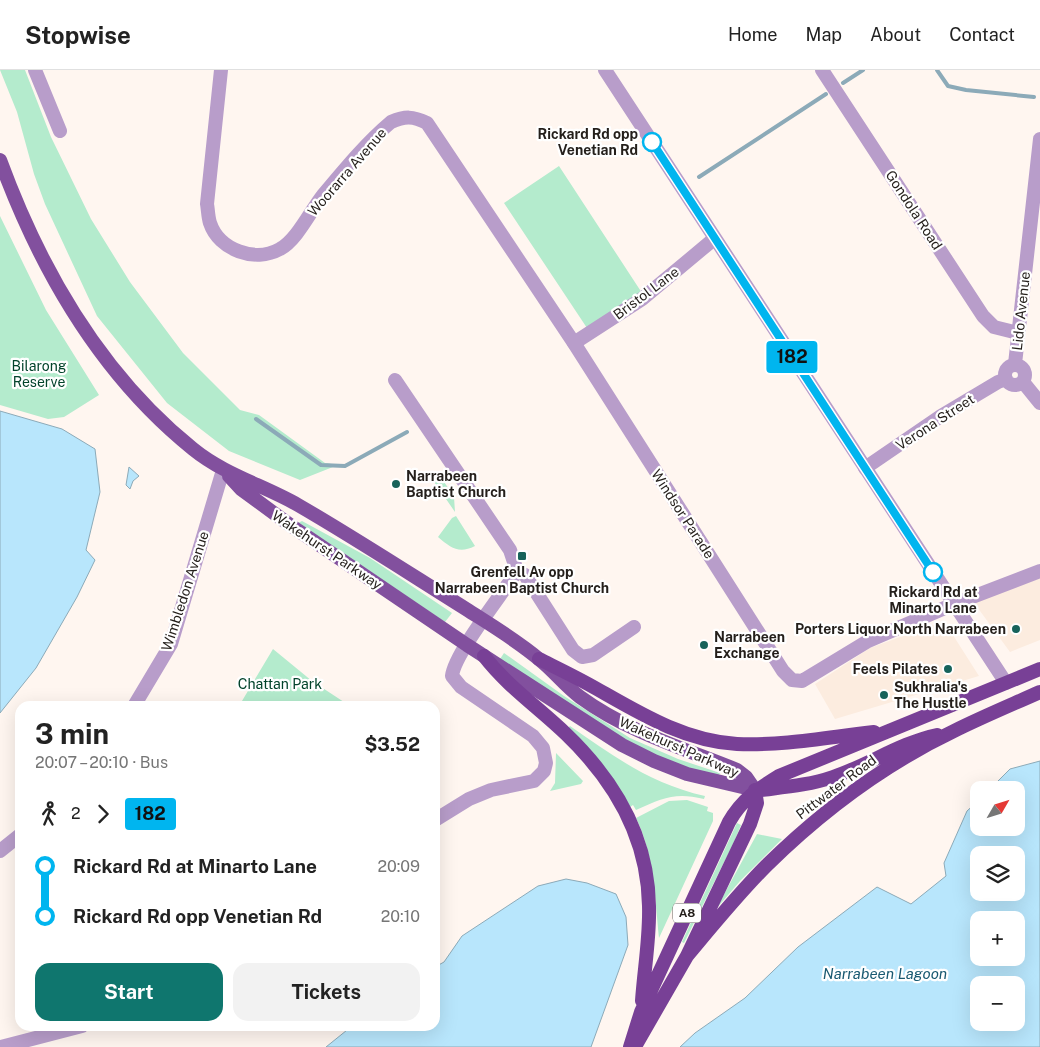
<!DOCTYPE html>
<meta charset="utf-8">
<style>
body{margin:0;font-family:"Public Sans",sans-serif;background:#f2f2f2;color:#222;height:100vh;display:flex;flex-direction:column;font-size:19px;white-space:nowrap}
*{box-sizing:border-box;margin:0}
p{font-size:16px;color:#767676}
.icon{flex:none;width:28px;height:28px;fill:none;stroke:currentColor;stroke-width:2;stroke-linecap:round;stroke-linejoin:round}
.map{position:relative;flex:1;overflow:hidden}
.drawer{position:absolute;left:15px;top:631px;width:425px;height:330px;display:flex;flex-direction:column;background:#fff;border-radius:15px;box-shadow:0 5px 20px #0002}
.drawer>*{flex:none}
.badge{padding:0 10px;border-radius:4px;font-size:18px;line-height:32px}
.needle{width:32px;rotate:51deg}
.fabs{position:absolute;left:970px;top:711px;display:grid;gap:10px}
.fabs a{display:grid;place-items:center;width:55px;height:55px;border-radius:10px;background:#fff;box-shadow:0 5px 20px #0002;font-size:25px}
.map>.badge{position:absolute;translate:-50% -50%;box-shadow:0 0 0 2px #fff}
.legs{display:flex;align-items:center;gap:8px;height:55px;padding:0 20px;font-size:16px}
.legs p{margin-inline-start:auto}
.overview{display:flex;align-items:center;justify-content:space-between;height:85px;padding:0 20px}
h1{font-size:28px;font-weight:700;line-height:38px}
.button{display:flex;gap:10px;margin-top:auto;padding:10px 20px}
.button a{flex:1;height:58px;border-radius:15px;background:#0f766e;color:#fff;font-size:20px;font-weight:700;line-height:58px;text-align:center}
.button a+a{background:#f2f2f2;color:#222}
ul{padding:0 20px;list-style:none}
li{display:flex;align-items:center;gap:18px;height:50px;font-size:19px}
li i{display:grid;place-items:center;width:8px;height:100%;margin:0 6px;background:currentColor}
li i::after{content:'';width:12px;height:12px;margin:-6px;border:4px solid;border-radius:50%;background:#fff}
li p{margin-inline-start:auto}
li:first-child i{background:linear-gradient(#0000 50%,currentColor 0)}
li:last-child i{background:linear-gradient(currentColor 50%,#0000 0)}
header{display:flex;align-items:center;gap:30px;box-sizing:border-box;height:70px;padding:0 25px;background:#fff;border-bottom:1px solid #e0e0e0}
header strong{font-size:24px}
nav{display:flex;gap:28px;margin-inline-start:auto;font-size:18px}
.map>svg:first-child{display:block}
.built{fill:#fcecdf}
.green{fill:#b4ebcd}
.water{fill:#b8e6fc;stroke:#8caab8;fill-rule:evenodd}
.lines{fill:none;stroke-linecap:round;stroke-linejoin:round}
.stream{stroke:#8caab8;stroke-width:4}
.minor{stroke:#b89dca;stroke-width:14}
.tertiary{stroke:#b89dca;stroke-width:14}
.primary{stroke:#82509e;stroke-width:14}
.trunk{stroke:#784096;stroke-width:14}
.line-1-casing{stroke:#fff;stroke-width:11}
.line-1{stroke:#00b5ef;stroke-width:8}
.stop-1-dot{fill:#fff;stroke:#00b5ef;stroke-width:2.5}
.poi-dot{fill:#17635b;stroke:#fff;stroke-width:2}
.labels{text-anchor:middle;stroke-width:4.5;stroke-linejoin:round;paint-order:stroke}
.shield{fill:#fff;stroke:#66625f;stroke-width:1}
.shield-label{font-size:12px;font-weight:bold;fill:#241f1b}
.stop-label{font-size:14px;font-weight:bold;fill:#241f1b;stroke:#fff;text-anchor:end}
.street-label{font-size:14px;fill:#241f1b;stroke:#fff}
.park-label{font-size:14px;fill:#02432b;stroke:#fff}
.poi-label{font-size:14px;font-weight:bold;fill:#241f1b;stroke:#fff;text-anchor:start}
.water-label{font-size:15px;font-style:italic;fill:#185971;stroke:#fff}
</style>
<header>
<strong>Stopwise</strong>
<nav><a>Home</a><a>Map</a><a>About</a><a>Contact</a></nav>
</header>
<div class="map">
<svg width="1040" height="977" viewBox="0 0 1040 977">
<rect width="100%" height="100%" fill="#fff6f0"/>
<path class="built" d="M 1040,508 L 1040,570 L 1010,582 L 972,530 Z
M 944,551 L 979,606 L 835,649 L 815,614 L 870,578 Z"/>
<path class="green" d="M 0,0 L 25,0 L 51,67 L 91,149 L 130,212 L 183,283 L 240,340 L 259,345 L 325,393 L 338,395 L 300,410 L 229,381 L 167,333 L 97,246 L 45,134 L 34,104 L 17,42 Z
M 559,96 L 642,223 L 587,258 L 504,133 Z
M 0,146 L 46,240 L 99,325 L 64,347 L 48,349 L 0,335 Z
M 428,403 L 439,404 L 454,427 L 455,442 Z
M 456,446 L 475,476 C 459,484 451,478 438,467 L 452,448 Z
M 302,451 L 370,488 L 452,543 L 445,552 L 298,453 Z
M 273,579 L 312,611 L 350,636 L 239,636 Z
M 504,583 L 564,626 L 630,668 L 678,689 L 720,703 L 718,707 L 676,695 L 627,671 L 500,589 Z
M 570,656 C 615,687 651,714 705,726 L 704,729 C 675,722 663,728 636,740 L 633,735 L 630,737 C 612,707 593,682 568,658 Z
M 556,683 L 583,711 L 581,714 L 550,721 L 555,713 Z
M 687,730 L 708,737 L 707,741 L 713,743 L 713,751 L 659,868 C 655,827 654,785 636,748 L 669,731 Z
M 737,753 L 741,755 L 734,772 L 684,873 L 682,872 Z
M 757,764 L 782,769 L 740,811 L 716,839 Z"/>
<path class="water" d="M 0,341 L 62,359 L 95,379 L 100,422 L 86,480 L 95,490 L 77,527 L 36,598 L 0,643 Z
M 129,397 L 139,406 L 133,411 L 130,419 L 126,415 Z
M 1040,691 L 1040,977 L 680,977 L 695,963 L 745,928 L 798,877 L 877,817 L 911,834 L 946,806 L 944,793 L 967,741 L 979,730 L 979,758 L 1016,758 L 1016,720 L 989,720 L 1010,699 ZM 979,785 L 1016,785 L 1016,822 L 979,822 ZM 979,850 L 1016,850 L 1016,888 L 979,888 ZM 979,915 L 1016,915 L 1016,952 L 979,952 Z
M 566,809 L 587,813 L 616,824 L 626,847 L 628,875 L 591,977 L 326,977 L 352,956 L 435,956 L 435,897 L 444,892 L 462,866 L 538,816 Z"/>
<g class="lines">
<path class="stream" d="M 937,0 L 948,16 L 966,20 L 1034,27
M 843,13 L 863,0
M 699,107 L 826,24
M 256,349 L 321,395 L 345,396 L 407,362"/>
<path class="minor" d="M 35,0 L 60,61
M 822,0 L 983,246 L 994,257 L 1018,263
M 574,273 L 642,229 L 714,169
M 1015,294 L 1040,69
M1005 305a10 10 0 1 1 20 0a10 10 0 1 1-20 0Z
M 395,310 L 510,480 L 517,501 L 525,505 L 573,580 L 582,587 L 593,585 L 634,557
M 1023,312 L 1040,333
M 865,398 L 941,346 L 998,312 L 1006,309
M 954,534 L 1040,501
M 134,636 L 171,574 L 223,400
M 435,750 L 469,729 L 491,720 L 534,711 L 544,701 L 546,693 L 543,678 L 533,666 L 461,617 L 452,606 C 454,584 503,523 517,501
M 0,781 L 20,765
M 1,977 L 82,956"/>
<path class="tertiary" d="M 221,0 L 207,134 C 208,139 208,147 210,153 C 219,180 255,193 280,179 C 297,170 311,140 323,125 C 344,100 366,73 391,52 C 405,46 413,46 427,53 L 574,273 L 783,601 L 792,610 L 802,611 L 868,571 L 954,534
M 605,0 L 1006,613"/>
<path class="primary" d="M 0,90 C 40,199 101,305 193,379 C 225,405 263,415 298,435 C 355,468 410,504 466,539 C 491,555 518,571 540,590 C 554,601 565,616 580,627 C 628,662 683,678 737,700 L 746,707 L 755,720
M 229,406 L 241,419 L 290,455 L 467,575 L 622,675 L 654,691 L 687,704 L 755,720"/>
<path class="trunk" d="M 484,586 C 508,617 538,637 566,664 C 615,711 648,767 649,836 C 650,868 644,900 642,931
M 539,589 C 559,599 578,608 597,619 C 641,644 685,671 737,674 C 783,676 829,667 874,662
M 761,720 C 785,717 810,715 833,707 C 869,695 900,673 937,665
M 687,886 C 713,855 738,824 767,795 C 821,742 885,694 954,661 C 982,647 1011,635 1040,622
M 637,973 L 687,886 L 750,754 L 757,733 L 755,720
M 630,977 L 641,942 L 729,752 C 742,729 758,719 779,706 L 1040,599"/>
</g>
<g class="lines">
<g class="line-1-casing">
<path id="line-1" d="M 652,72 L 933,502"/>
</g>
<use href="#line-1" class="line-1"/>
</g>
<g class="stop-1-dot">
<circle cx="652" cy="72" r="9"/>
<circle cx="933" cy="502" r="9"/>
</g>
<g class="poi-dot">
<circle cx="396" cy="414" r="5"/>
<rect x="517" y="481" width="10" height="10" rx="2.5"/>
<circle cx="1016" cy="559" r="5"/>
<circle cx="704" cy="575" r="5"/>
<circle cx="948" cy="599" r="5"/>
<circle cx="884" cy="625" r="5"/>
</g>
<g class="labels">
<rect class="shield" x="673" y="833.5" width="28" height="19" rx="4"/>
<g class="shield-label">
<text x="687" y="847">A8</text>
</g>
<g class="stop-label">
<text x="638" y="69">Rickard Rd opp<tspan x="638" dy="16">Venetian Rd</tspan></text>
<text x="933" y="527" text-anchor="middle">Rickard Rd at<tspan x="933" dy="16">Minarto Lane</tspan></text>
</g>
<g class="street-label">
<text transform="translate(347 102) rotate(-49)" y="5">Woorarra Avenue</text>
<text transform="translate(914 140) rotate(57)" y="5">Gondola Road</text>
<text transform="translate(646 223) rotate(-37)" y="5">Bristol Lane</text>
<text transform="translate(1021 241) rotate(-84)" y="5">Lido Avenue</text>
<text transform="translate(935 352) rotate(-33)" y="5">Verona Street</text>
<text transform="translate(683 444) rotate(57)" y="5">Windsor Parade</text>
<text transform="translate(327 480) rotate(34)" y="5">Wakehurst Parkway</text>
<text transform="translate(185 521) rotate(-72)" y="5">Wimbledon Avenue</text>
<text transform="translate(679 677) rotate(24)" y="5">Wakehurst Parkway</text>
<text transform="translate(836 717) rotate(-37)" y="5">Pittwater Road</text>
</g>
<g class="park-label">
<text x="39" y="301">Bilarong<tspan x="39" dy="16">Reserve</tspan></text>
<text x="280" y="619">Chattan Park</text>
</g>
<g class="poi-label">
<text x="406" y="411">Narrabeen<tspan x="406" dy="16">Baptist Church</tspan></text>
<text x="522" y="507" text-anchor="middle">Grenfell Av opp<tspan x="522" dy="16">Narrabeen Baptist Church</tspan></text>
<text x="1006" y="564" text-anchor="end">Porters Liquor North Narrabeen</text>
<text x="714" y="572">Narrabeen<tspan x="714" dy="16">Exchange</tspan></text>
<text x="938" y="604" text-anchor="end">Feels Pilates</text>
<text x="894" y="622">Sukhralia's<tspan x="894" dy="16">The Hustle</tspan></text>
</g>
<g class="water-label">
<text x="885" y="909">Narrabeen Lagoon</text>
</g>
</g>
</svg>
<div class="fabs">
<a><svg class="needle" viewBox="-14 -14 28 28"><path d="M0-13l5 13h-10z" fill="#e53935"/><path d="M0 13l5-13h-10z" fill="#767676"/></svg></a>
<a><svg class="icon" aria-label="layers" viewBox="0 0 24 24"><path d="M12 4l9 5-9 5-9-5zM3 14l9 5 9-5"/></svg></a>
<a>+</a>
<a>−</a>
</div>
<b class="badge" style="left:792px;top:287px;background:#00b5ef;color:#111">182</b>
<section class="drawer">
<div class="overview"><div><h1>3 min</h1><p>20:07 – 20:10 · Bus</p></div><b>$3.52</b></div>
<div class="legs"><svg class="icon" aria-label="walk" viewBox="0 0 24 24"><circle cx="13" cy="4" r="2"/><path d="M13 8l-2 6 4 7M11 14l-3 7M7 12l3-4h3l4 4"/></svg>2<svg class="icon" aria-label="forward" viewBox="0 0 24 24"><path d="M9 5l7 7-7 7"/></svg><b class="badge" style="background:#00b5ef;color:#111">182</b></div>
<ul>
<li><i style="color:#00b5ef"></i><b>Rickard Rd at Minarto Lane</b><p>20:09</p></li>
<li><i style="color:#00b5ef"></i><b>Rickard Rd opp Venetian Rd</b><p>20:10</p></li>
</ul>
<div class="button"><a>Start</a><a>Tickets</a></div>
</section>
</div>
